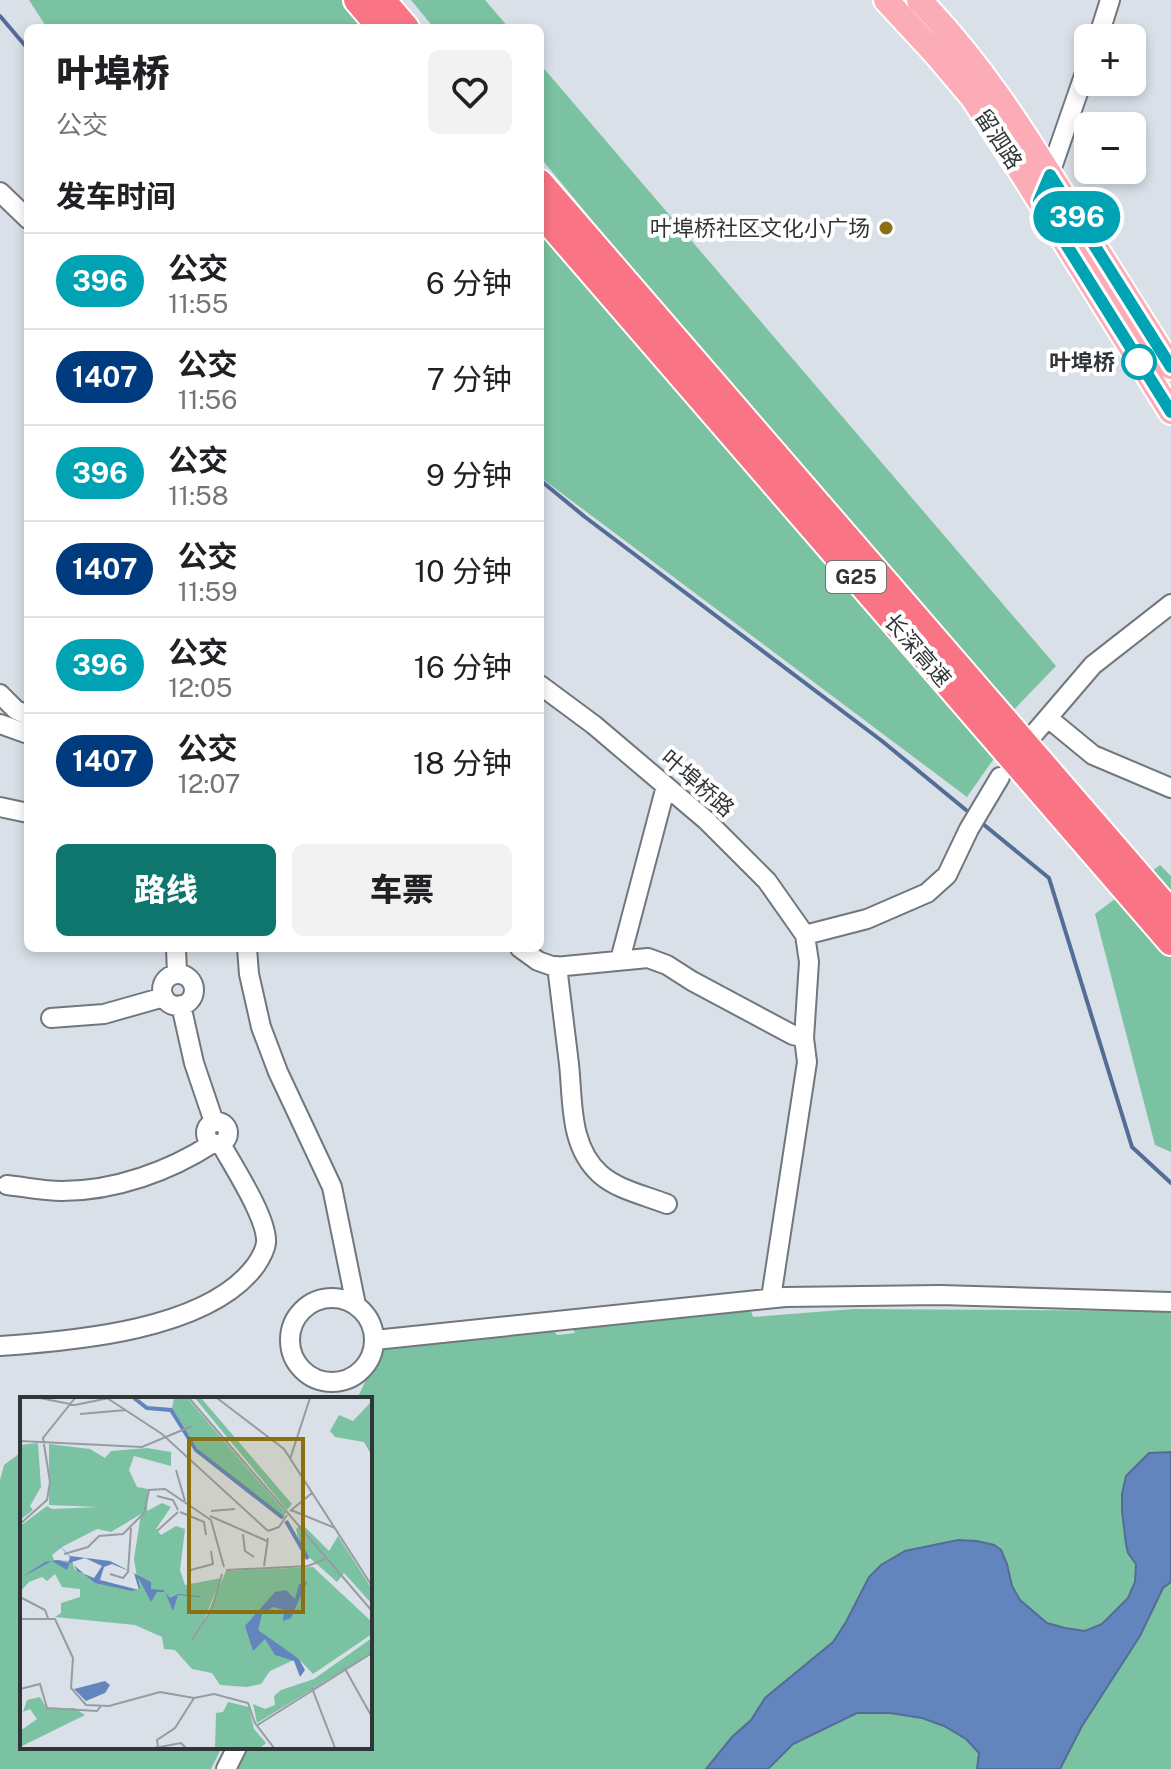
<!DOCTYPE html>
<html lang="zh">
<meta charset="utf-8">
<style>
body{margin:0;font-family:"Public Sans","Noto Sans SC",sans-serif;background:#f2f2f2;color:#202124;height:100vh;display:flex;flex-direction:column;font-size:30px;white-space:nowrap}
*{box-sizing:border-box;margin:0}
p{font-size:26px;color:#757577}
.icon{flex:none;width:44px;height:44px;fill:none;stroke:currentColor;stroke-width:2;stroke-linecap:round;stroke-linejoin:round}
.map{position:relative;flex:1;overflow:hidden}
.sheet{position:absolute;left:24px;top:24px;width:520px;height:928px;display:flex;flex-direction:column;background:#fff;border-radius:12px;box-shadow:0 4px 12px #0003}
.sheet>*{flex:none}
.badge{padding:0 16px;border-radius:26px;font-size:28px;line-height:52px}
.tools{position:absolute;left:1074px;top:24px;display:grid;gap:16px}
.tools a{display:grid;place-items:center;width:72px;height:72px;border-radius:12px;background:#fff;box-shadow:0 4px 12px #0003;font-size:40px}
.map>.badge{position:absolute;translate:-50% -50%;box-shadow:0 0 0 4px #fff}
h2{padding:0 32px;font-size:30px;line-height:72px}
.round{display:grid;place-items:center;flex:none;width:84px;height:84px;border-radius:12px;background:#f2f2f2}
.head{display:flex;align-items:center;justify-content:space-between;height:136px;padding:0 32px}
h1{font-size:38px;font-weight:800;line-height:60px}
.button{display:flex;gap:16px;margin-top:auto;padding:16px 32px}
.button a{flex:1;height:92px;border-radius:12px;background:#0f766e;color:#fff;font-size:32px;font-weight:800;line-height:92px;text-align:center}
.button a+a{background:#f2f2f2;color:#202124}
ul{padding:0;list-style:none}
li{display:flex;align-items:center;gap:24px;height:96px;padding:0 32px;border-top:2px solid #e0e0e0}
li div{flex:1}
li b{display:block;font-size:30px}
li em{font-style:normal}
li .badge{min-width:88px;font-weight:700;text-align:center}
.map>svg:first-child{display:block}
.green{fill:#7bc2a2}
.water{fill:#6385be;stroke:#546d96;stroke-width:2}
.lines{fill:none;stroke-linecap:round;stroke-linejoin:round}
.stream{stroke:#546d96;stroke-width:4}
.minor-casing{stroke:#71777e;stroke-width:22}
.major-casing{stroke:#fff;stroke-width:28}
.highway-casing{stroke:#fff;stroke-width:30}
.minor{stroke:#fff;stroke-width:18}
.major{stroke:#fbacb6;stroke-width:24}
.highway{stroke:#f97586;stroke-width:26}
.line-casing{stroke:#fff;stroke-width:18}
.line{stroke:#00a3b4;stroke-width:12}
.poi-dot{fill:#8a7011;stroke:#fff;stroke-width:3}
.stop-dot{fill:#fff;stroke:#00a3b4;stroke-width:4}
.labels{text-anchor:middle;stroke-width:8;stroke-linejoin:round;paint-order:stroke}
.shield{fill:#fff;stroke:#707274;stroke-width:2}
.shield-label{font-size:20px;font-weight:bold;fill:#323538}
.street-label{font-size:22px;fill:#323538;stroke:#fff}
.poi-label{font-size:22px;fill:#323538;stroke:#fff;text-anchor:end}
.stop-label{font-size:22px;font-weight:bold;fill:#323538;stroke:#fff;text-anchor:end}
.inset-river{fill:none;stroke:#6385be;stroke-width:4}
.inset-road{fill:none;stroke:#969ca2;stroke-width:2}
.view{fill:#8a7011;fill-opacity:0.15;stroke:#8a7011;stroke-width:4}
.inset-edge{fill:none;stroke:#323538;stroke-width:4}
</style>
<div class="map">
<svg width="1171" height="1769" viewBox="0 0 1171 1769">
<rect width="100%" height="100%" fill="#d9e0e8"/>
<path class="green" d="M 29,0 L 343,0 L 368,28 L 47,28 Z
M 411,0 L 485,0 L 509,28 L 434,28 Z
M 540,64 L 1056,666 L 1004,720 L 540,157 Z
M 540,228 L 995,757 L 967,797 L 540,477 Z
M 1160,865 L 1171,876 L 1171,1152 L 1155,1145 L 1095,914 Z
M 854,1309 L 1171,1311 L 1171,1769 L 237,1769 L 248,1747 L 370,1747 L 370,1399 L 357,1399 L 381,1348 L 553,1329 L 557,1335 L 575,1333 L 572,1328 L 751,1311 L 753,1317 Z
M 20,1453 L 22,1453 L 22,1747 L 222,1747 L 211,1769 L 0,1769 L 0,1480 L 4,1465 Z"/>
<path class="water" d="M 1171,1452 L 1171,1582 L 1163,1588 L 1140,1636 L 1082,1726 L 1060,1769 L 977,1769 L 979,1753 L 966,1739 L 944,1726 L 922,1718 L 890,1713 L 857,1713 L 793,1744 L 768,1769 L 706,1769 L 732,1737 L 751,1720 L 765,1698 L 833,1642 L 846,1622 L 869,1577 L 881,1565 L 905,1551 L 958,1540 L 977,1541 L 994,1545 L 1001,1550 L 1007,1564 L 1012,1586 L 1020,1600 L 1047,1623 L 1065,1628 L 1085,1631 L 1102,1624 L 1128,1598 L 1135,1582 L 1136,1564 L 1128,1553 L 1126,1544 L 1122,1511 L 1122,1494 L 1126,1476 L 1149,1453 Z"/>
<g class="lines">
<path class="stream" d="M 0,16 L 28,49
M 540,480 L 585,517 L 882,741 L 966,810
M 983,824 L 1049,878 L 1132,1147 L 1171,1183"/>
<g class="minor-casing">
<path id="minor" d="M 1098,38 L 1110,0
M 1047,182 L 1088,64
M 0,192 L 28,219
M 540,685 L 594,725 L 706,820 L 767,881 L 805,935 L 809,962 L 804,1038 L 807,1062 L 771,1298
M 0,694 L 16,710 L 28,715
M 1048,718 L 1093,755 L 1171,788
M 0,724 L 28,734
M 1033,735 L 1093,665 L 1171,604
M 0,807 L 28,813
M 805,935 L 867,919 L 927,893 L 947,875 L 969,829 L 1000,777
M 176,948 L 177,974
M 247,948 L 249,974 L 261,1027 L 278,1072 L 332,1187 L 356,1305
M 520,948 L 538,961 L 555,967 L 648,958 L 667,965 L 692,981 L 793,1035 L 804,1038
M 620,960 L 666,786
M 557,966 C 561,999 565,1031 569,1064 C 573,1101 569,1146 600,1174 C 618,1190 644,1195 667,1204
M162 990a16 16 0 1 1 32 0a16 16 0 1 1-32 0Z
M 181,1005 L 194,1063 L 214,1122
M 51,1018 L 104,1014 L 164,997
M206 1133a11 11 0 1 1 22 0a11 11 0 1 1-22 0Z
M 7,1185 C 25,1187 44,1191 62,1191 C 115,1191 170,1171 213,1143
M290 1340a42 42 0 1 1 84 0a42 42 0 1 1-84 0Z
M 375,1340 L 785,1297 L 940,1295 L 1171,1302
M 0,1346 C 74,1341 209,1330 256,1265 C 260,1259 265,1251 266,1243 C 268,1219 233,1166 221,1144
M 226,1769 L 237,1747"/>
</g>
<g class="major-casing">
<path id="major" d="M 886,0 L 935,53 L 973,98 L 1022,173 L 1171,412
M 919,0 C 979,61 1025,134 1070,207 C 1104,260 1137,314 1171,367"/>
</g>
<g class="highway-casing">
<path id="highway" d="M 357,0 L 381,28
M 382,0 L 406,28
M 540,183 L 1171,913
M 540,212 L 1171,942"/>
</g>
<use href="#minor" class="minor"/>
<use href="#major" class="major"/>
<use href="#highway" class="highway"/>
</g>
<g class="lines">
<g class="line-casing">
<path id="line" d="M 1171,367 L 1050,175 L 1039,201 L 1171,412"/>
</g>
<use href="#line" class="line"/>
</g>
<circle class="poi-dot" cx="886" cy="228" r="8"/>
<circle class="stop-dot" cx="1139" cy="362" r="16"/>
<g class="labels">
<rect class="shield" x="826" y="561" width="60" height="32" rx="6"/>
<g class="shield-label">
<text x="856" y="584">G25</text>
</g>
<g class="street-label">
<text transform="translate(999 139) rotate(57)" y="8">留泗路</text>
<text transform="translate(918 650) rotate(49)" y="8">长深高速</text>
<text transform="translate(698 783) rotate(41)" y="8">叶埠桥路</text>
</g>
<g class="poi-label">
<text x="870" y="236">叶埠桥社区文化小广场</text>
</g>
<g class="stop-label">
<text x="1115" y="370">叶埠桥</text>
</g>
</g>
<g transform="translate(20 1397)">
<rect width="352" height="352" fill="#d9e0e8"/>
<path d="M 154,1 L 167,1 L 266,116 L 263,120 L 178,52 L 152,11 ZM 175,1 L 181,1 L 272,107 L 267,113 ZM 352,4 L 352,59 L 344,45 L 315,40 L 310,34 L 319,18 L 333,24 ZM 18,46 L 21,90 L 10,109 L 13,113 L 0,123 L 0,48 ZM 29,47 L 70,52 L 85,61 L 91,54 L 127,51 L 151,55 L 151,69 L 114,59 L 109,73 L 117,90 L 128,92 L 127,114 L 142,106 L 151,110 L 136,132 L 141,138 L 156,129 L 165,132 L 160,173 L 165,188 L 201,181 L 178,238 L 206,174 L 293,170 L 352,225 L 352,237 L 293,277 L 278,261 L 250,274 L 241,287 L 227,290 L 200,288 L 192,276 L 172,272 L 155,253 L 144,252 L 142,240 L 115,228 L 35,220 L 41,216 L 41,206 L 60,200 L 60,192 L 42,190 L 35,177 L 27,184 L 22,180 L 9,185 L 0,195 L 0,129 L 27,109 L 32,112 L 78,110 L 29,108 ZM 121,117 L 114,162 L 119,193 L 84,186 L 55,173 L 51,164 L 34,163 L 32,158 L 42,150 L 77,132 L 91,135 ZM 282,127 L 309,154 L 318,139 L 352,192 L 352,207 L 324,176 L 317,185 L 282,154 L 276,132 ZM 352,241 L 352,256 L 237,326 L 233,307 L 245,312 L 255,308 L 254,299 L 261,293 L 294,282 ZM 20,300 L 27,312 L 54,311 L 65,318 L 0,350 L 0,334 L 17,322 L 10,312 L 3,315 L 7,303 ZM 208,305 L 229,310 L 234,332 L 246,346 L 240,351 L 195,351 L 196,316 L 203,315 Z" fill="#7bc2a2" fill-rule="evenodd"/>
<path d="M 32,141 L 50,159 L 90,164 L 131,185 L 131,192 L 143,193 L 150,201 L 158,197 L 179,199 L 189,207 L 180,200 L 158,198 L 153,214 L 145,195 L 137,195 L 131,205 L 118,180 L 120,192 L 112,194 L 75,186 L 50,165 L 47,173 L 32,164 L 0,181 L 25,165 L 38,163 L 48,166 L 50,160 ZM 65,161 L 82,169 L 74,181 L 57,174 L 52,165 ZM 92,167 L 114,176 L 119,193 L 80,183 L 84,170 ZM 287,185 L 271,221 L 263,224 L 264,213 L 253,210 L 242,217 L 238,233 L 279,262 L 285,273 L 280,280 L 274,264 L 255,258 L 245,242 L 233,254 L 225,229 L 255,195 L 266,193 L 275,202 L 279,187 ZM 85,284 L 90,288 L 85,296 L 66,304 L 54,292 Z" fill="#6385be" fill-rule="evenodd"/>
<path class="inset-river" d="M 114,1 L 127,11 L 151,13 L 176,53 L 263,121M 266,124 L 288,162"/>
<path class="inset-road" d="M 20,1 L 55,8 L 89,1M 87,1 L 142,37 L 248,134M 169,1 L 352,214M 197,1 L 264,52 L 352,189M 60,17 L 106,13M 0,44 L 122,50 L 172,29M 270,62 L 290,1M 156,73 L 165,104M 137,99 L 153,103 L 158,113M 271,113 L 315,131M 191,114 L 215,112M 270,114 L 292,96M 160,115 L 184,125 L 186,138M 190,119 L 247,144M 0,127 L 27,103 L 30,85 L 23,41 L 55,1M 137,134 L 158,115M 248,134 L 259,130 L 267,118M 223,137 L 225,154 L 234,160M 44,157 L 68,150 L 79,139 L 103,137 L 124,116 L 129,93 L 145,92 L 191,123 L 204,170M 244,169 L 248,141M 206,173 L 288,169 L 305,162M 167,174 L 193,167 L 191,154M 90,177 L 103,181 L 108,175 L 111,131M 0,200 L 25,213 L 28,221M 0,222 L 35,222 L 53,261 L 51,291 L 66,308 L 89,309 L 140,295 L 174,301 L 194,297 L 228,306 L 235,326 L 254,351M 172,243 L 191,214 L 202,177M 324,270 L 352,320M 292,291 L 315,351M 0,292 L 20,287 L 27,311 L 77,314 L 81,309M 236,329 L 352,256M 138,349 L 137,343 L 155,331 L 174,301M 134,351 L 161,346 L 166,351"/>
<path class="view" d="M 169,42 L 283,42 L 283,215 L 169,215 Z"/>
<rect width="352" height="352" class="inset-edge"/>
</g>
</svg>
<div class="tools">
<a>+</a>
<a>−</a>
</div>
<b class="badge" style="left:1077px;top:217px;background:#00a3b4;color:#fff">396</b>
<section class="sheet">
<div class="head"><div><h1>叶埠桥</h1><p>公交</p></div><a class="round"><svg class="icon" aria-label="heart" viewBox="0 0 24 24"><path d="M12 20l-8-8c-3-5 5-10 8-4 3-6 11-1 8 4z"/></svg></a></div>
<h2>发车时间</h2>
<ul>
<li><span class="badge" style="background:#00a3b4;color:#fff">396</span><div><b>公交</b><p>11:55</p></div><em>6 分钟</em></li>
<li><span class="badge" style="background:#003b80;color:#fff">1407</span><div><b>公交</b><p>11:56</p></div><em>7 分钟</em></li>
<li><span class="badge" style="background:#00a3b4;color:#fff">396</span><div><b>公交</b><p>11:58</p></div><em>9 分钟</em></li>
<li><span class="badge" style="background:#003b80;color:#fff">1407</span><div><b>公交</b><p>11:59</p></div><em>10 分钟</em></li>
<li><span class="badge" style="background:#00a3b4;color:#fff">396</span><div><b>公交</b><p>12:05</p></div><em>16 分钟</em></li>
<li><span class="badge" style="background:#003b80;color:#fff">1407</span><div><b>公交</b><p>12:07</p></div><em>18 分钟</em></li>
</ul>
<div class="button"><a>路线</a><a>车票</a></div>
</section>
</div>
